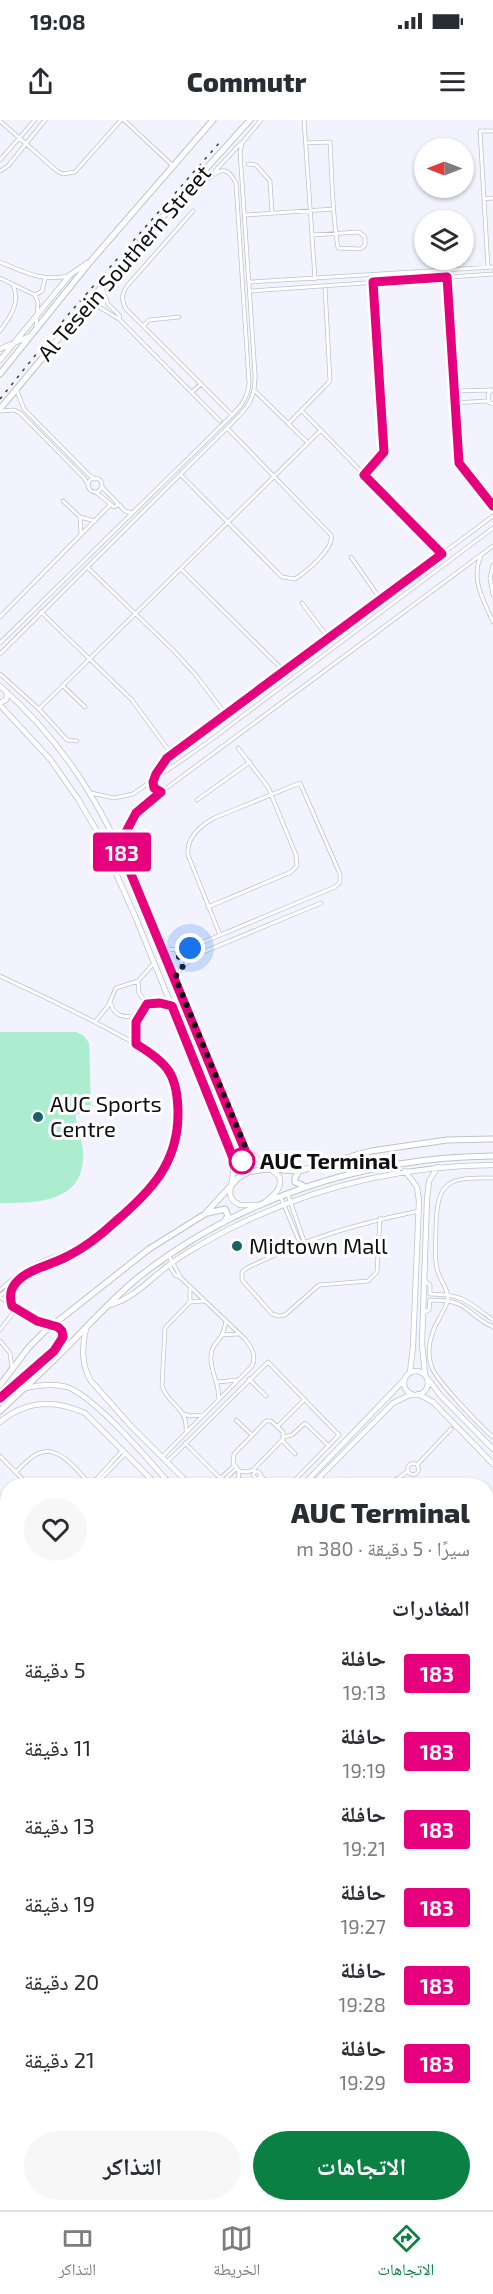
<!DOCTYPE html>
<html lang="ar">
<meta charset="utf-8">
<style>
body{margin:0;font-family:"Exo 2","Noto Naskh Arabic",sans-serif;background:#f7f7f7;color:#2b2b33;direction:rtl;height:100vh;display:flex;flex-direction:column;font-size:22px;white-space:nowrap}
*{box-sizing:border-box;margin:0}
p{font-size:20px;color:#7c7c81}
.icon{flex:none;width:33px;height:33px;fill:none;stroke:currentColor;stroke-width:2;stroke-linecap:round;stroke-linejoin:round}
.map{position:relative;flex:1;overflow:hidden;direction:ltr}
.panel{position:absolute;left:0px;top:1358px;width:494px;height:734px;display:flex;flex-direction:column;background:#fff;border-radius:24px 24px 0 0;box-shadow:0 2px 4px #0004;direction:rtl}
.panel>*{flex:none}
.badge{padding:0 12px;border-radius:4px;font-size:21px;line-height:39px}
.needle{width:39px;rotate:270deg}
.tools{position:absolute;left:414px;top:18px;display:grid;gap:12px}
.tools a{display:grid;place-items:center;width:60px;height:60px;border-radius:50%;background:#fff;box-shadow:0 2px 4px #0004;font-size:30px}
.you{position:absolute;width:30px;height:30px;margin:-15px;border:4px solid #fff;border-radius:50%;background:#1a73e8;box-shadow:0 0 0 9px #1a73e833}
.map>.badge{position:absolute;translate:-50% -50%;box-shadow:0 0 0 3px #fff}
h2{padding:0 24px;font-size:22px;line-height:54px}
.round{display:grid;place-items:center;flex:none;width:63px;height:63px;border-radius:32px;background:#f7f7f7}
.overview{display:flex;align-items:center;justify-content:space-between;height:102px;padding:0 24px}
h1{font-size:28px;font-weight:800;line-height:45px}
.primary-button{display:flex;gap:12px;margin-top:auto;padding:12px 24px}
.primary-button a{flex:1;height:69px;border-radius:36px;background:#0b8043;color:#fff;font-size:24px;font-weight:800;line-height:69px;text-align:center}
.primary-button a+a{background:#f7f7f7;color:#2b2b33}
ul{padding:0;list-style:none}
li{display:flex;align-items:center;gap:18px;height:78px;padding:0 24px}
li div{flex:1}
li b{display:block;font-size:22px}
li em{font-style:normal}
li .badge{min-width:66px;font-weight:700;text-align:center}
.status{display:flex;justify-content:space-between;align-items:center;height:42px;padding:0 30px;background:#fff;direction:ltr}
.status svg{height:16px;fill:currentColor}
header{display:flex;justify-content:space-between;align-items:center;height:78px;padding:0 24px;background:#fff;font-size:27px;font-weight:800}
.tabs{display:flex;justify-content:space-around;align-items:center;height:84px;border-top:2px solid #e1e1e2;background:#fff;font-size:16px;color:#7c7c81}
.tabs a{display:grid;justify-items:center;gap:3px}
.tabs .current{color:#0b8043}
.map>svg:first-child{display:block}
.green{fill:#adedcf}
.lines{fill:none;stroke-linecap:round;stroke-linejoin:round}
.street-casing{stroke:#c1c1cd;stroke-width:4.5}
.secondary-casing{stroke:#c1c1cd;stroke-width:6}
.primary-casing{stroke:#c1c1cd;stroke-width:7}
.street{stroke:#fff;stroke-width:3}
.secondary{stroke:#fff;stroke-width:4.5}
.primary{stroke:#fff;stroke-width:5}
.rail{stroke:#3b3b41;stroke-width:1.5;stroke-dasharray:3 6;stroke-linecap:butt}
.line-casing{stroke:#fff;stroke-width:14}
.line{stroke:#e6007e;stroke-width:9}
.walk{stroke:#0f0f13;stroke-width:6;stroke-dasharray:0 10.8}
.poi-dot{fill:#156467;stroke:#fff;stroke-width:2}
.stop-dot{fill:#fff;stroke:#e6007e;stroke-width:3}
.labels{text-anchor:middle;stroke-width:6;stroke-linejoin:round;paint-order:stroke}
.street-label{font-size:22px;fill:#0f0f13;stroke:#fff}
.poi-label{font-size:22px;fill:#0f0f13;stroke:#fff;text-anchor:start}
.stop-label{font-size:22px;font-weight:bold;fill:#0f0f13;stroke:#fff;text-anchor:start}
</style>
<div class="status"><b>19:08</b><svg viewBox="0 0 49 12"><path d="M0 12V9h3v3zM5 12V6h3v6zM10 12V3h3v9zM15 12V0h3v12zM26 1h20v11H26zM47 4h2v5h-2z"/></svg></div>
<header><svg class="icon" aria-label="menu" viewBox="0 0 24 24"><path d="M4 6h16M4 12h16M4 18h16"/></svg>Commutr<svg class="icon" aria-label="share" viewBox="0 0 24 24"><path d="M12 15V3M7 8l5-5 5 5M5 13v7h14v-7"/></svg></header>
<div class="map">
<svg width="493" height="2090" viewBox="0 0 493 2090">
<rect width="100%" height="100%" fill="#f3f3ff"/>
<path class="green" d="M 0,912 L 76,912 L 84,916 L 89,923 L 91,985 L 84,985 L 84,994 L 76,994 C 75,1008 82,1017 83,1031 C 86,1083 38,1083 0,1083 Z
M 0,2083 L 137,2085 L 137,2090 L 0,2089 Z"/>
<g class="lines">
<g class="street-casing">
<path id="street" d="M 124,0 L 172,45
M 304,0 L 315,159
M 0,1 L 57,51 L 63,54 L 75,52 L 121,0
M 305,23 L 330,22 C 332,57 332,93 338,128 L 361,129 L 365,125 L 365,117 L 359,112 L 312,115
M 0,40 L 35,0
M 248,44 L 256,45 L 270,61 L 272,93
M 0,51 L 8,46 L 45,0
M 215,51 L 241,23
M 484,79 L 493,78
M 193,91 L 127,166 C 122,173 121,181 126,189 L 232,295
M 245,95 L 333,89
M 0,142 C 24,152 42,162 68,156
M 488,147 L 480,11 L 493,11
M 0,158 L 35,175 L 38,183 L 36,208
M 447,158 L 458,340 L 460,346 L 493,386
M 250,162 L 493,147
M 251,171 L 493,154
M 35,175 L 42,171 L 45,159
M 76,199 L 85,199 L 93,190 L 99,187 L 119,199 L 120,196 L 108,184 L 102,168
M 119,199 L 220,301
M 143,206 L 149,200 L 179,197
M 0,211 C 10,197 21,183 13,165
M 17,271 L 24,289 L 88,354 L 95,359
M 255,271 L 307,322
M 454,271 L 491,270
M 192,272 L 201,264
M 489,281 L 488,274 L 492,270
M 455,283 L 486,281 L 493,284
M 0,291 L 14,290 L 20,293 L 84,358 L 89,366
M 289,303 L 330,261 L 325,166
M 181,355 L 282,457 L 295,459 C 306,452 335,428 331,415 L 227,308
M 364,355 L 383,336 L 384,332 L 373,162
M88 365a7 7 0 1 1 14 0a7 7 0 1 1-14 0Z
M 102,367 L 125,391 L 132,393
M 97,373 L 114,387 L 118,385
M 63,381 L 80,397 L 95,401
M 80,397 L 81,414
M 442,434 L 493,396
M 481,436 C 470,459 484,481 493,502
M 351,437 L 381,480
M 493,445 L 490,458 L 493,475
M 87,447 L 173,530 L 195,554 L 226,595
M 181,449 L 284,551
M 302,483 L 329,519
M 41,492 L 132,580 L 167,628 L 176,632 L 442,434 L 301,290
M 0,497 L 110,385
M 0,523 L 222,305 C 235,292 248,282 249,263 L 236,63 C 224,40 215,54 201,65 C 197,68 192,70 188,72
M 0,534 L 227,308 C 245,290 256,282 255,254 L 240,32 L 242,23 L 261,0
M 0,554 L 39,589 L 67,620 L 77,621
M 63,566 L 85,587
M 39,589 L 321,310
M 161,671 L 155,669 L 153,662 L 161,645 L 174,632
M 91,673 L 114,678 L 133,674 L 208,622 L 493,408
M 197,680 L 250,642
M 119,725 L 131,700 L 149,681 L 493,426
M 208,787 L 291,752 L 297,746 L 296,735 L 268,667 L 238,628
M 164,829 L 181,830 L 194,826 L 335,767 L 340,762 L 340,754 L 300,663 L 214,698 C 200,706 186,718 188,735 L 220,815
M 176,830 L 183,846
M 0,856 C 41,875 83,895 123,917 C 136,924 151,931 162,941 C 172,951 175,965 177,979 C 186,1041 142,1082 97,1118 C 67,1142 28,1149 0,1176
M 176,856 L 183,846 L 196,835 L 321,783
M 138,861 L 139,873 L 147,884
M 111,884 C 115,898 125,897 138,897
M 95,902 L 108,886 L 116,868 L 138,861 L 154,843
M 136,924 L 137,902 L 147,884 L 160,883 L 171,886
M 493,1058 C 449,1057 437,1060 436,1107 C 436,1121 434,1135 437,1149 C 439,1159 448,1168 448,1178 C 447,1186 442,1193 439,1199 C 430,1214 426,1232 432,1248 C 438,1262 480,1306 493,1317
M 288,1075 L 304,1121
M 281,1078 L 300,1123
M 380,1098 L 377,1152 L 368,1161 L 319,1165 L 285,1195 L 279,1196 L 272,1194 L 242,1160 L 242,1152 L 247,1148 C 305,1119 355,1104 419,1091
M 169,1136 L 181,1158
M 425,1161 L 430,1165 L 430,1174
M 0,1170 C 21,1150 47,1136 75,1131
M 430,1174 C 466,1175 466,1181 493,1200
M 0,1177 L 27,1197 L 50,1205
M 430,1180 C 472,1180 463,1193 493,1207
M 190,1182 L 190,1166
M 12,1184 L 11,1176 L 14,1165
M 424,1192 L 429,1190 L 430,1180
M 0,1210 L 16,1189
M 222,1215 L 238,1214
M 0,1221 L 10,1233 L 12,1248
M 249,1259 L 266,1276
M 218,1262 L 237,1260
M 218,1280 C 221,1264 210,1253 211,1237 C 211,1226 217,1223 222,1215 C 224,1212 225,1205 226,1201
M 184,1294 L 190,1296 L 203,1295
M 236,1300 L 252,1315
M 266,1301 L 271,1301 L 283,1312 L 283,1319 L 253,1350 L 247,1352 L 239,1351 L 233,1343 L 234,1334 Z
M 277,1307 L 304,1280
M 186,1311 C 188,1287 168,1285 162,1266 L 165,1208 L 190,1182 L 205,1181
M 283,1317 L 292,1315 L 305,1303 L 329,1326
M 282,1320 L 295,1334
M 185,1323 L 223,1361
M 0,1336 L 28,1365
M 162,1337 L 252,1246 C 257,1235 251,1227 245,1219 L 181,1158 L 175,1155 L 169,1145
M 167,1342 L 268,1242 L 339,1315 L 290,1365
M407.5 1349a5.5 5.5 0 1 1 11 0a5.5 5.5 0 1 1-11 0Z
M 417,1345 L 451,1309
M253.5 1355a3.5 3.5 0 1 1 7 0a3.5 3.5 0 1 1-7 0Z
M 16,1352 C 22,1346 29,1338 37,1334 C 59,1323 78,1352 91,1365
M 261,1356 L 269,1365
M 396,1359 L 402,1365
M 349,1360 L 353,1365
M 91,1365 L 122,1331
M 95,1365 L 125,1334
M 213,1365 L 234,1346
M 219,1365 L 236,1349
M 238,1365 L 239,1351
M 254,1365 L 255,1357
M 389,1365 L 408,1351
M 0,1397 L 8,1389
M 0,1460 L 8,1454
M 487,1544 L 493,1545
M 0,1547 L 8,1547
M 486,1576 L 492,1584 L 486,1594
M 0,1591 L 8,1591
M 486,1867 L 493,1867
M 0,1942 L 8,1949
M 486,1953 L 493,1950
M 0,1977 L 8,1970
M 0,1984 L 8,1977
M 486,1984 L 493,1984
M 486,2057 L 493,2076
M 377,2084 L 378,2090"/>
</g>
<g class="secondary-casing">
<path id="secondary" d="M 0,229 L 30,216
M 0,240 L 70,155 L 87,143
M 0,566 C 76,633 108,700 148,792 C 181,869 209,948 243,1024 L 254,1036 L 279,1056 C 283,1068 275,1074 266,1081
M 0,583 L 6,580 L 7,572
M 0,585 L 50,639 L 78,679 L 98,713 L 135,796 L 230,1029 C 233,1037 234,1045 233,1054 C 232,1068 224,1078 240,1085 L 258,1085
M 233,1038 L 237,1041 L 245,1039 L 247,1035 L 246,1029
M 405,1051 L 417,1067 L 419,1081 L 413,1226 L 410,1252
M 109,1185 C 132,1180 150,1159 169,1145 C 179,1137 190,1131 200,1125 C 290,1073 389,1046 493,1045
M 86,1209 C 82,1228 81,1244 91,1261 L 131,1306 L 190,1365
M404 1263a12 12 0 1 1 24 0a12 12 0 1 1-24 0Z
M 425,1254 L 422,1224 L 427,1079 L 429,1061 L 438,1047
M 428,1259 L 440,1275 L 493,1329
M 25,1268 C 39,1265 53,1263 67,1267 C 97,1278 148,1340 171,1365
M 418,1274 L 433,1282 L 493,1344
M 0,1302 C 26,1280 54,1279 85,1293 L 157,1365
M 303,1365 L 405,1259
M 312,1365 L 393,1283 L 412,1274
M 486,1530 L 493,1523
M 486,1544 L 493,1537
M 0,1638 L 8,1638
M 0,1650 L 8,1650
M 486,1664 L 493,1671
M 486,1682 L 493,1689
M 486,1731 L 493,1716
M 486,1749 L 493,1743
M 486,1833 L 493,1840
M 0,1845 L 8,1845
M 486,1846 L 493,1853
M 0,1856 L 8,1856
M 486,2014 L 493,2014
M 486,2024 L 493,2024
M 345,2084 L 346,2090
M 289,2090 L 313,2084"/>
</g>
<g class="primary-casing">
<path id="primary" d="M 0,254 L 90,142 L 213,0
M 0,289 L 128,135 L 250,0
M 299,1051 L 295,1058 L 295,1062 L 304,1066
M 208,1093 L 225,1089 L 228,1096 L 224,1102
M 0,1265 L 29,1227 L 44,1212 L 149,1129 L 205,1094 L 238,1058 L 248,1052 L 266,1049 L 299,1051 L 371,1031 L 447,1020 L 493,1019
M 0,1278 C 10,1269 89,1215 52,1206
M 0,1291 C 20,1272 40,1254 60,1234 C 85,1209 107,1184 134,1161 C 235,1079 364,1037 493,1036
M 0,2080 L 8,2080
M 201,2084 L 202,2090
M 209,2084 L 209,2090
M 257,2084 L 288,2090"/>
</g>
<use href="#street" class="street"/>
<use href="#secondary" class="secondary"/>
<use href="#primary" class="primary"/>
<path class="rail" d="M 0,279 L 67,196 L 221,21"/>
</g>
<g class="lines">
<g class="line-casing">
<path id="line" d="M 0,1278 L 54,1231 L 63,1217 L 62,1211 L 58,1207 L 37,1201 L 12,1186 C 10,1179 10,1170 15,1164 C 26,1149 52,1145 68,1136 C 86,1127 101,1115 116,1101 C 151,1071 178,1043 178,994 C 178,955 168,943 136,924 L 136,902 L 147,884 L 160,883 L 172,886 L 233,1038 L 237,1041 L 242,1041 L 247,1035 L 119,725 L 136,693 L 161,672 L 154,668 L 153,662 L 156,654 L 167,638 L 442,434 L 364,355 L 384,332 L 373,162 L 447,157 L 459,343 L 493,386"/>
</g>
<use href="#line" class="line"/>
<path class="walk" d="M 190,828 L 176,830 L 183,846 L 175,857 L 246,1029 L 247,1035 L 242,1041"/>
</g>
<g class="poi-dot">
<circle cx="38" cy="997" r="6"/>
<circle cx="237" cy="1126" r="6"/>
</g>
<circle class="stop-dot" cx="242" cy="1041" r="12"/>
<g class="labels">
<g class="street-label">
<text transform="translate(124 143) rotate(-49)" y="8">Al Tesein Southern Street</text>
</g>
<g class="poi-label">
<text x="50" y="992">AUC Sports<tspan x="50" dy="25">Centre</tspan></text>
<text x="249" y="1134">Midtown Mall</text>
</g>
<g class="stop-label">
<text x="260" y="1049">AUC Terminal</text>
</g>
</g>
</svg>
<div class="tools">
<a><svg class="needle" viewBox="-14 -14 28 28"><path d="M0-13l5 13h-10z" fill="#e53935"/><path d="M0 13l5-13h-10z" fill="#7c7c81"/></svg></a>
<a><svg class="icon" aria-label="layers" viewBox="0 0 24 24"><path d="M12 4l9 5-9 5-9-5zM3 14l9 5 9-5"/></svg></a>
</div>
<div class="you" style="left:190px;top:828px"></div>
<b class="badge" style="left:122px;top:732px;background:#e6007e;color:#fff">183</b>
<section class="panel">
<div class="overview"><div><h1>AUC Terminal</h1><p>سيرًا · 5 دقيقة · 380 m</p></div><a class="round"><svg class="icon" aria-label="heart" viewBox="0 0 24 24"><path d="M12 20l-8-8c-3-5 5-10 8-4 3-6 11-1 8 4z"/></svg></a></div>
<h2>المغادرات</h2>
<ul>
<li><span class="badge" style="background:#e6007e;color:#fff">183</span><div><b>حافلة</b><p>19:13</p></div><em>5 دقيقة</em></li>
<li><span class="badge" style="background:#e6007e;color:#fff">183</span><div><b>حافلة</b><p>19:19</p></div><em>11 دقيقة</em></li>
<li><span class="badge" style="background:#e6007e;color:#fff">183</span><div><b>حافلة</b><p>19:21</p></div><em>13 دقيقة</em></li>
<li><span class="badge" style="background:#e6007e;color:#fff">183</span><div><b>حافلة</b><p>19:27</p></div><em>19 دقيقة</em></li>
<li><span class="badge" style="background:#e6007e;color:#fff">183</span><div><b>حافلة</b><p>19:28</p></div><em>20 دقيقة</em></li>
<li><span class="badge" style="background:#e6007e;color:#fff">183</span><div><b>حافلة</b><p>19:29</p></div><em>21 دقيقة</em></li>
</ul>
<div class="primary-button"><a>الاتجاهات</a><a>التذاكر</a></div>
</section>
</div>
<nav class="tabs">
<a class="current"><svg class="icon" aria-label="directions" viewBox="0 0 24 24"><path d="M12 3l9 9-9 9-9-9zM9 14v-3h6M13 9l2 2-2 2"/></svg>الاتجاهات</a>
<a><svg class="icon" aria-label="map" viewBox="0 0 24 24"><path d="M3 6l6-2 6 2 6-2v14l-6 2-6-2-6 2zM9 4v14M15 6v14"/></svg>الخريطة</a>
<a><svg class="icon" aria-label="tickets" viewBox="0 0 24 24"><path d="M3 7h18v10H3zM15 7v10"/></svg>التذاكر</a>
</nav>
